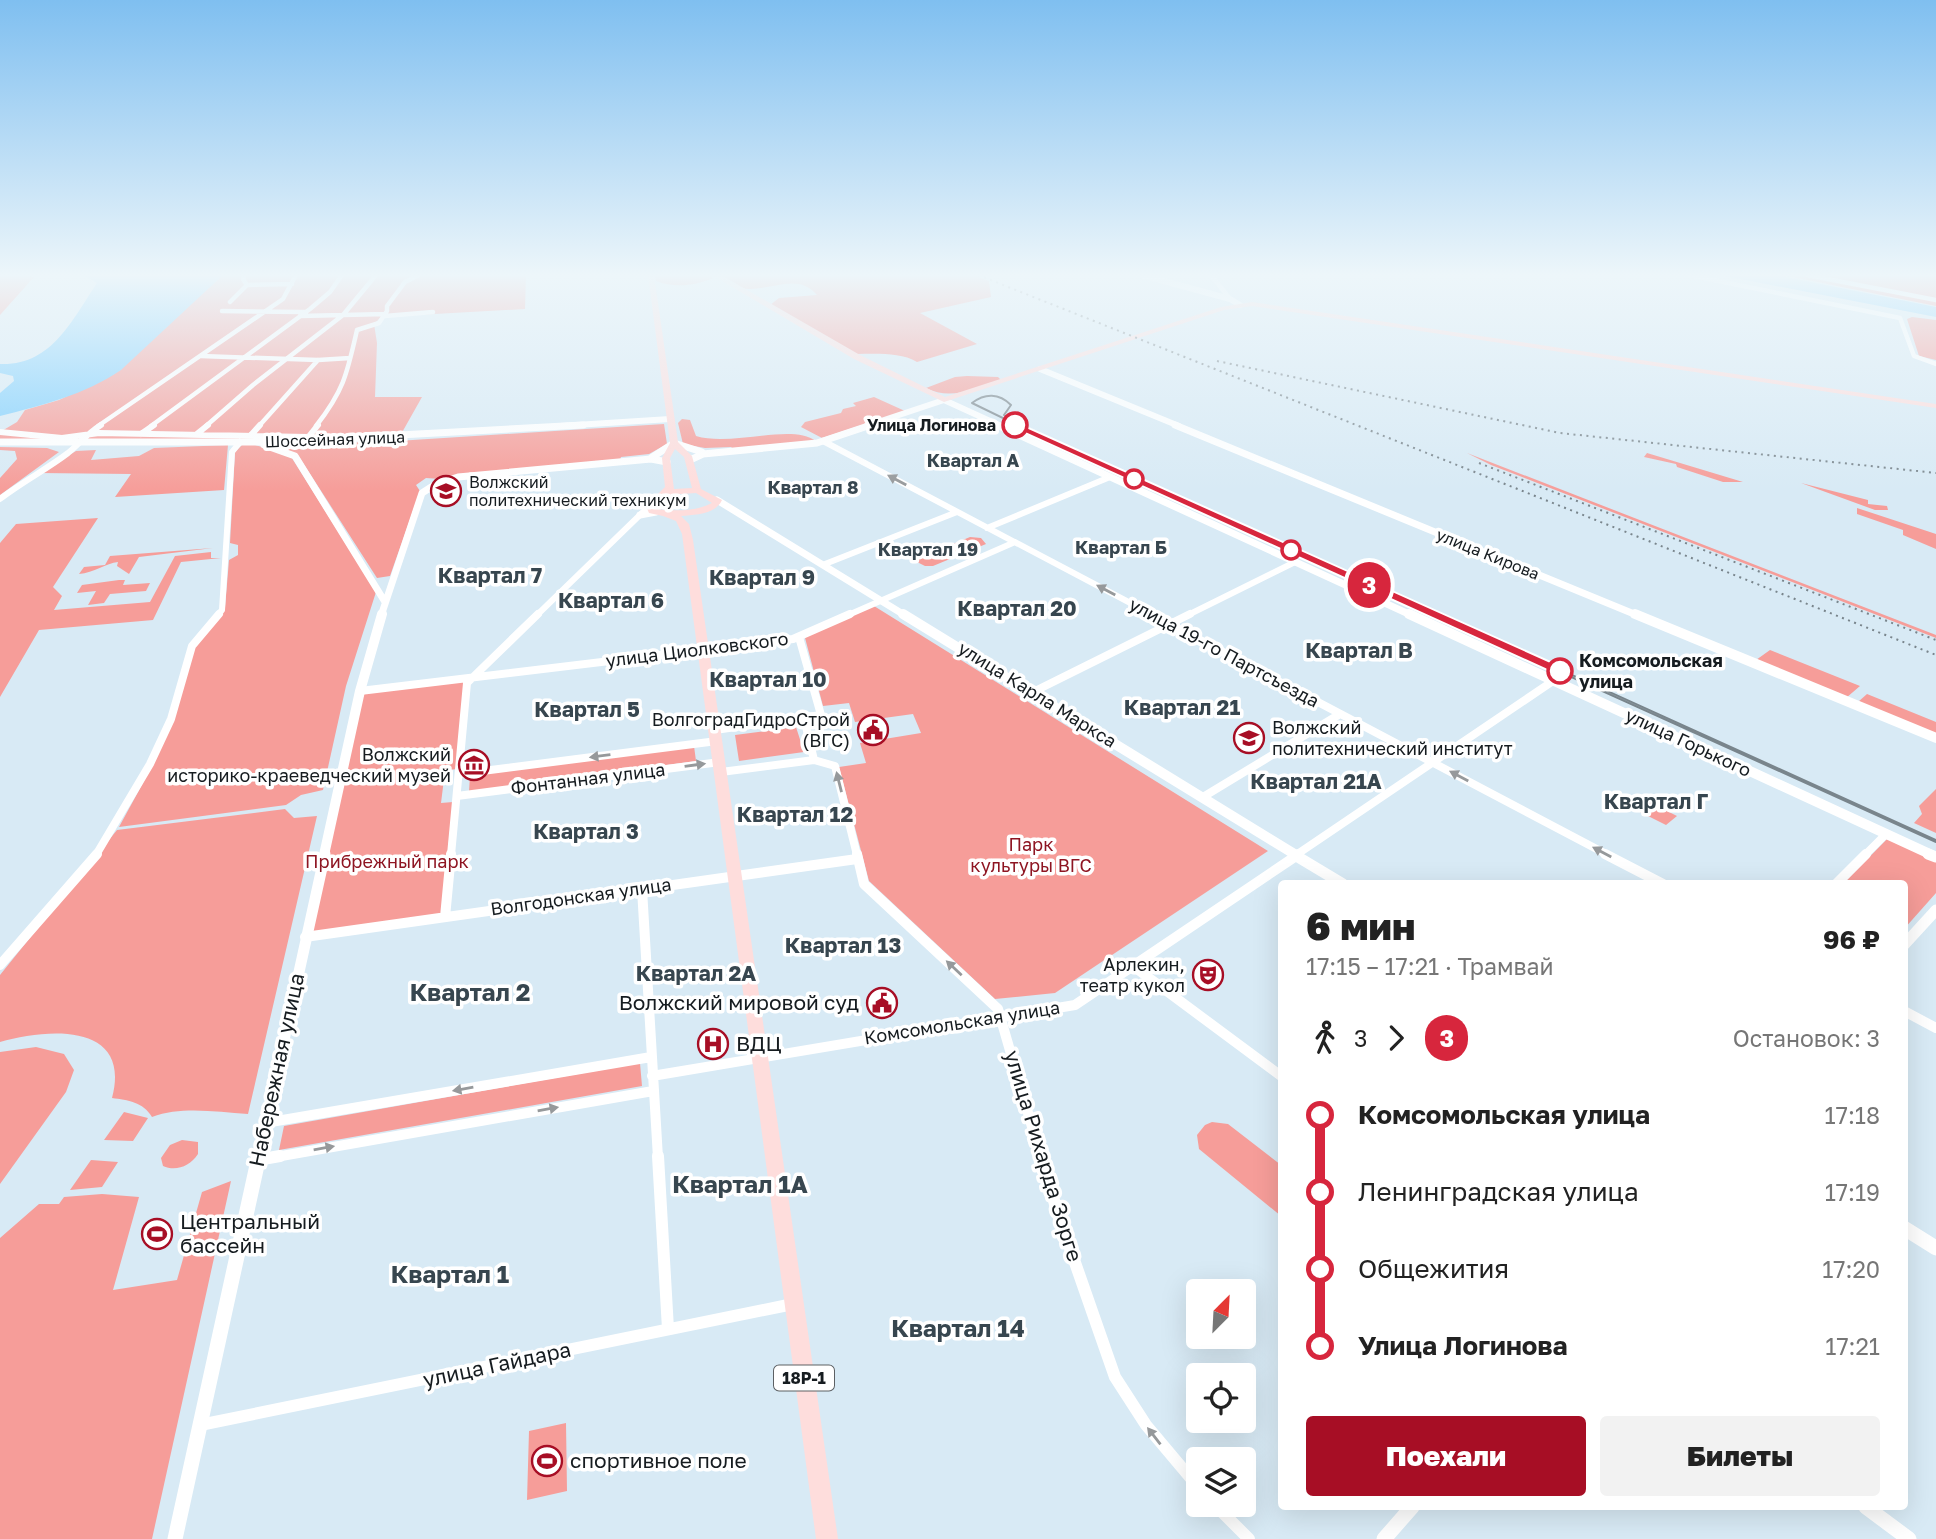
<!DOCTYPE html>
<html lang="ru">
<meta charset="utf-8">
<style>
body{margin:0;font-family:"Golos Text",sans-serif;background:#f2f2f2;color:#222;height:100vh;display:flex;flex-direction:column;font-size:26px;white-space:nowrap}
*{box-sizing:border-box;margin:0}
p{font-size:23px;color:#767676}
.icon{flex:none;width:38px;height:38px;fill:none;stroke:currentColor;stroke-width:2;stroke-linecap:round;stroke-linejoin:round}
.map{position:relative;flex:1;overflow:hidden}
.side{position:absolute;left:1278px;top:880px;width:630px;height:630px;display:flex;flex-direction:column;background:#fff;border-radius:7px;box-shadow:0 7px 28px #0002}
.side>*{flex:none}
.badge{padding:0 14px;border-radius:23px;font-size:24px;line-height:46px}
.needle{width:46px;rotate:24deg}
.fabs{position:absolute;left:1186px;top:1279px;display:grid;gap:14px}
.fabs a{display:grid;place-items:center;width:70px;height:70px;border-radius:7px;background:#fff;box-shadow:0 7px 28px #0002;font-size:35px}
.map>.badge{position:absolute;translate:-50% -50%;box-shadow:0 0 0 4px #fff}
.legs{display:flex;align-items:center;gap:10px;height:77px;padding:0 28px;font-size:23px}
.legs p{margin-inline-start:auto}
.head{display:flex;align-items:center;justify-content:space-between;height:119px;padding:0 28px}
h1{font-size:38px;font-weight:800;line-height:52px}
.cta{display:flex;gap:14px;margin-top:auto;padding:14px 28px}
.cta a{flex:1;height:80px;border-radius:7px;background:#a70e25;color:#fff;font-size:28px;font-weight:800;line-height:80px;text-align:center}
.cta a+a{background:#f2f2f2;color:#222}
ul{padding:0 28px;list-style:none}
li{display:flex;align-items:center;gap:24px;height:77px;font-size:26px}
li i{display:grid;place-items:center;width:10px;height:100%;margin:0 9px;background:currentColor}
li i::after{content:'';width:18px;height:18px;margin:-9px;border:5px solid;border-radius:50%;background:#fff}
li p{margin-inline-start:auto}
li:first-child i{background:linear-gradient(#0000 50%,currentColor 0)}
li:last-child i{background:linear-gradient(currentColor 50%,#0000 0)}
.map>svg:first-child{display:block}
.green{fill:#f69d99}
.water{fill:#82d0fd}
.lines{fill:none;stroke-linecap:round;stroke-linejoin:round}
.minor-far4{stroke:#fff;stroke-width:4.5}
.minor-far3{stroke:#fff;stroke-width:6}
.minor-far2{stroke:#fff;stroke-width:8}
.minor-far1{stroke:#fff;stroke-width:10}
.minor{stroke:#fff;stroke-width:12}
.tertiary-far4{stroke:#fff;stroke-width:6}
.tertiary-far3{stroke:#fff;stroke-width:7}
.tertiary-far2{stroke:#fff;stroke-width:10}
.tertiary-far1{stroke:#fff;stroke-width:11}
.tertiary{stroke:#fff;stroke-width:15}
.primary{fill:#fedddc;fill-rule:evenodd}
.tram{stroke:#79858c;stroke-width:2}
.rail{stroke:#79858c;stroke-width:2;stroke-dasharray:2 4.5;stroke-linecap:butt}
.oneway{fill:#96999b}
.line-1{fill:#d7263d;stroke:#fff;stroke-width:2}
.stop-1-dot{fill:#fff;stroke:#d7263d;stroke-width:3.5}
.labels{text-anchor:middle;stroke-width:7;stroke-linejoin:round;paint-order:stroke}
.far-stop-label{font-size:16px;font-weight:bold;fill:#161c20;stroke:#fff;text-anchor:end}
.far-street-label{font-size:16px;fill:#161c20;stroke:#fff}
.far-poi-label{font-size:16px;fill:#161c20;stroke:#fff;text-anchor:start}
.shield{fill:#fff;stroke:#5c6063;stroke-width:2}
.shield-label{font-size:16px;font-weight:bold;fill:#161c20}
.far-quarter-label{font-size:18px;font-weight:bold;fill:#37464f;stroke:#fff}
.street-label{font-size:18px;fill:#161c20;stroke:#fff}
.stop-label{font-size:18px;font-weight:bold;fill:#161c20;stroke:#fff;text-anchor:start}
.poi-label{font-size:18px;fill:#161c20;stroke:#fff;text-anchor:end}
.park-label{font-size:18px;fill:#8e1522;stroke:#fff}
.quarter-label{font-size:21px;font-weight:bold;fill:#37464f;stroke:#fff}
.near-poi-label{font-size:21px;fill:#161c20;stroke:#fff;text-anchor:start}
.near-street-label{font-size:21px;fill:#161c20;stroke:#fff}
.near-quarter-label{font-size:24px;font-weight:bold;fill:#37464f;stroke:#fff}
</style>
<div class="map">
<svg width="1936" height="1539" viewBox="0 0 1936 1539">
<rect width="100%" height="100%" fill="#d8eaf5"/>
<path class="green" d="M 0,275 L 34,277 L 0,315 Z
M 222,275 L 526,275 L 525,309 L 381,317 L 374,324 L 377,343 L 375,397 L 422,397 L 400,436 L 302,440 L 0,440 L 0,432 L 17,422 L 25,410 L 59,400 L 114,374 Z
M 655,275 L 710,275 L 713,278 C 695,286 674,288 656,281 Z
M 719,275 L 974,275 L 989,281 L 991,297 L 920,313 L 977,344 L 917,362 C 900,352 876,354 856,354 L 770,305 L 779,298 L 817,295 C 799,273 773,289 750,289 C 739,289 729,281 719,275 Z
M 1783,275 L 1936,275 L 1936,306 Z
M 1912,317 L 1936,320 L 1936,360 L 1919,356 L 1907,319 Z
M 967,376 L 998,377 L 1001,380 C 976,388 951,401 926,388 L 955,377 Z
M 874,397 L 905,411 L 822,438 L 801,427 L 805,422 L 841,413 L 843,409 L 856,406 L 853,403 Z
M 682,419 L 690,420 L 696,436 C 732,447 791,423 816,441 L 733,449 L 731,447 L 705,448 L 683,444 L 678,423 Z
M 664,424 L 667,444 L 649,454 L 621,457 L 620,460 L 440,479 L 426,478 L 416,485 L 420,491 L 390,576 L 377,578 L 298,455 L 269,445 L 397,441 Z
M 228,445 L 224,490 L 115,497 L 131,474 L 39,473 L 76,451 L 96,450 L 91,460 L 139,456 L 154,448 Z
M 242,445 L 255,445 L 290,455 L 376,592 L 346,686 L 323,790 L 301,795 L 286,805 L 119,827 L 143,783 L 195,646 L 225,608 L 229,560 L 238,555 L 238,545 L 230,543 L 235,452 Z
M 0,447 L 47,448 L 59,452 L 0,495 L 0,478 L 17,459 L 15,451 L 0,450 Z
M 1467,453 L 1936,635 L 1936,638 L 1491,465 Z
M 1647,453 L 1743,482 L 1723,482 L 1677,467 L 1676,464 L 1644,457 Z
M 1801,483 L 1868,500 L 1868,504 L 1887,506 L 1888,510 L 1875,510 Z
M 1857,508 L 1936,534 L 1936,549 L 1903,535 L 1903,530 L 1857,514 Z
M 98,518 L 53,587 L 62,596 L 54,610 L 150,602 L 175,556 L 211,552 L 211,558 L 221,558 L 181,562 L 153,620 L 39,630 L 0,697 L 0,543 L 16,524 Z
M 970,537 L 981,538 L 986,544 L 933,566 L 925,566 L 917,562 L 919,558 Z
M 213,548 L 139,557 L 129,574 L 117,566 L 118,562 C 106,563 94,573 79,574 L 84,567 L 105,565 L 110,556 Z
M 119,580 L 125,580 L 123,585 L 150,583 L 146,591 L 110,594 L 104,603 L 88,605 L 96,591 L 77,593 L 82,585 Z
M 874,606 L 1268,851 L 1055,993 L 995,999 L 869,881 L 839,767 L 866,763 L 860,743 L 921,733 L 913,714 L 855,722 L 849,703 L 823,706 L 804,634 Z
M 1770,650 L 1860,686 L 1846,698 L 1756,660 Z
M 464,681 L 456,769 L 445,771 L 441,803 L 453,802 L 441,915 L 311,934 L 362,694 Z
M 1867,694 L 1936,722 L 1936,734 L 1858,702 Z
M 796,727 L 804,752 L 739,761 L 735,735 Z
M 694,746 L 696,761 L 469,792 L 470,775 Z
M 1936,789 L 1936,833 L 1914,823 L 1922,814 L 1919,806 Z
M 1635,795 L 1677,816 L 1666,825 L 1624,804 Z
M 285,809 L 294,818 L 317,816 L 248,1114 C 216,1112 182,1106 152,1117 C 143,1102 128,1100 112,1098 C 132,1022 48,1028 0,1042 L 0,975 L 117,830 Z
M 1887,839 L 1936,861 L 1936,893 L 1904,929 L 1904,884 L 1843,884 Z
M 36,1047 L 64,1054 L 74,1070 L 66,1092 L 0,1184 L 0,1052 Z
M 640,1063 L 642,1086 L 279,1150 L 284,1126 Z
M 124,1112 L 148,1118 L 133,1141 L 104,1140 Z
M 1212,1122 L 1228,1124 L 1281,1165 L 1281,1216 L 1199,1149 L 1197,1135 L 1205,1125 Z
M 182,1140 L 198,1142 L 198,1154 C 190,1166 176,1172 163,1166 L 161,1158 L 170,1145 Z
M 91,1160 L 118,1162 L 102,1187 L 70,1190 Z
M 231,1181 L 152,1539 L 0,1539 L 0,1238 L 39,1204 L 59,1204 L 64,1197 L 102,1194 L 139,1197 L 113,1290 L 177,1280 L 202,1192 Z
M 566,1423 L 567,1491 L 527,1500 L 529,1431 Z"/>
<path class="water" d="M 84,275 L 223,275 L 121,370 C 84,395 43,405 0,416 L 0,393 L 14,381 L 13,376 L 0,373 L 0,364 C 52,366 72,320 97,283 Z
M 1720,275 L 1775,275 L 1936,307 L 1936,317 Z"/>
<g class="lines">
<path class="minor-far4" d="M 1211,275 L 1230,299
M 1689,275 L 1900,318 L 1914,356 L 1936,364
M 1807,275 L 1936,300
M 247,285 L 292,284
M 230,302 L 247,285 L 243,279 L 245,275
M 222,311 L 305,312
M 300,316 L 386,314
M 385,316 L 433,312
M 201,356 L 318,360 L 350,358
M 98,426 L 283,299 L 296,275
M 151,426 L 310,309 L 330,292 L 342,275
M 206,426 L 253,385 L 343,315 L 376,275
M 259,426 L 318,360
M 316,426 C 344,390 347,374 357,330 L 379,323 L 387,311 L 387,306 L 405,282 L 419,275"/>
<path class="minor-far3" d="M 0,432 L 62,438 L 99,433 L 308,437
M 198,433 L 208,425
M 141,434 L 154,425
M 251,435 L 260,425
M 306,440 L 318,425
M 823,441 L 1155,616
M 0,499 C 22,482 47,469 68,453 C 79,444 88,433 101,425
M 987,528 L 1110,477
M 825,564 L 957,512
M 217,616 L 222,610 L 232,452 L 240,442
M 536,616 L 645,510
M 846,616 L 1015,542
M 1186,616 L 1295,562"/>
<path class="minor-far2" d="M 1151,614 L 1608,855
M 360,691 L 793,639 L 850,614
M 1033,692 L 1190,614
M 804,718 L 814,760
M 715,730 L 821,715 L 799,637
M 721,772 L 814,760 L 835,766 L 857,855
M 459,774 L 717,741
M 457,796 L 720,762
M 1203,797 L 1340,714
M 96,855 L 150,764 L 171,719 L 192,646 L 219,614
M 451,855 L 467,683 L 538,614
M 1296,855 L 1553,681
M 1865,855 L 1886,834"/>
<path class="minor-far1" d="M 857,854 L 864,884 L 998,1009 L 1041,1158
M 1605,854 L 1663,884
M 1836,884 L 1866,854
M 642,889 L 658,1158
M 445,917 L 451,854
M 305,937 L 857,859
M 0,965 L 97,854
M 1133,966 L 1281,1076
M 1904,1011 L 1936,1028
M 652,1076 L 1075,1005 L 1299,854
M 265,1123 L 651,1057
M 270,1158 L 653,1091"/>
<path class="minor" d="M 658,1156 L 668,1329
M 1041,1156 L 1057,1211 L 1115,1377 L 1146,1425 L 1199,1488
M 257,1160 L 280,1156
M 200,1425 L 793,1304
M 1215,1505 L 1249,1539"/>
<path class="tertiary-far4" d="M 1142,275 L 1230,299 L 1240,305
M 1040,369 L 1179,426
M 560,426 L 670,419
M 866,426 L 944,400 L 1001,426"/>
<path class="tertiary-far3" d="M 997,425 L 1413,616
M 1175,425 L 1639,616
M 0,442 L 270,442 L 583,425
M 264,445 L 295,456 L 385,602
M 651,458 L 674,443 L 702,452
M 690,460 L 703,454 L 817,443 L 871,425
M 717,500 L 906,616
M 640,515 L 656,512
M 381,616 L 422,493 L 436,484 L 458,477 L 651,459 L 667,462"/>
<path class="tertiary-far2" d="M 903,614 L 1296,855
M 1409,614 L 1932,855
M 1635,614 L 1936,738
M 324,855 L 360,691 L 382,614"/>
<path class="tertiary-far1" d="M 1293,854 L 1343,884
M 1928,854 L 1936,857
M 1904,945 L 1936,910
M 258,1158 L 325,854"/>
<path class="tertiary" d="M 1904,1228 L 1936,1248
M 1866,1507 L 1909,1539
M 175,1539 L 259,1156
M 1384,1539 L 1412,1507"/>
<path class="primary" d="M 648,275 L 654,275 L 678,442 L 692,456 L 701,489 L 722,500 C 716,514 695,515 681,516 L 689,524 L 693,540 L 838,1539 L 816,1539 L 682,534 L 676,521 L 663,516 L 649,513 L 646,506 L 665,487 L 662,458 L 670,443 ZM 675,449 L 684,457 L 692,488 L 674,489 L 670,458 ZM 696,493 L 712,503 C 695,512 675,511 656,509 L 656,507 L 667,495 Z
M 712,275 L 721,275 L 860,355 L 945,397 L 1221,307 L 1252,302 L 1936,404 L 1936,408 L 1252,306 L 1224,310 L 944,402 L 854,359 Z"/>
<path class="tram" d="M 1936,840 L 1016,423 L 1004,415 L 1011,405 C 999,393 985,393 972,403 L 1050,441 L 1936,842"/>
<path class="rail" d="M 978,275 L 1936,655
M 1217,361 L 1560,433 L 1936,473
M 1479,463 L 1936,640"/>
</g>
<defs><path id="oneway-solid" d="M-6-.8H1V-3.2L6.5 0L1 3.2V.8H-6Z" transform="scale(1.75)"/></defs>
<g class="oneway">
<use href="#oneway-solid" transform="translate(897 480) rotate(-152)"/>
<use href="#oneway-solid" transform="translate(1106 590) rotate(-152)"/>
<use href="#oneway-solid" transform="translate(600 756) rotate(173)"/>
<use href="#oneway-solid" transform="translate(695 765) rotate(-8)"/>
<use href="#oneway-solid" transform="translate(1459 776) rotate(-152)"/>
<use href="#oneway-solid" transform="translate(839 782) rotate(-104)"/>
<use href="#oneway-solid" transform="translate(1602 852) rotate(-152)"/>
<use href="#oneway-solid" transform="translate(954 968) rotate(-137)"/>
<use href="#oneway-solid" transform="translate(463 1089) rotate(170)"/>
<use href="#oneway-solid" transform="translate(548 1109) rotate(-10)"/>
<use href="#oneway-solid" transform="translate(324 1148) rotate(-10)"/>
<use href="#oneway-solid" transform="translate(1154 1436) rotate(-128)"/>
</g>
<linearGradient id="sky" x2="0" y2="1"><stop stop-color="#7fbff0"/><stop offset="0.56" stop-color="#edf6fa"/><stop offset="1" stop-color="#edf6fa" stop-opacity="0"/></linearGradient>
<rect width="1936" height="491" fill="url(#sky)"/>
<path class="line-1" d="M 1015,422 L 1564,668 L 1566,671 L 1560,675 L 1556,674 L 1012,427 L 1012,423 Z"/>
<defs>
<g id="university-ring" transform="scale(1.575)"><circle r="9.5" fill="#fff" stroke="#a70e25" stroke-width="1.5"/><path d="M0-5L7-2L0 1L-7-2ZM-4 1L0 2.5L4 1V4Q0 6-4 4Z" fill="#a70e25"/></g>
<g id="civic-ring" transform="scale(1.575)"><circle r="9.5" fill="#fff" stroke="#a70e25" stroke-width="1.5"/><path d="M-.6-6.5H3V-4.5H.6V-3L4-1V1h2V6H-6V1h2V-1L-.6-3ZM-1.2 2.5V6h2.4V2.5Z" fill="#a70e25"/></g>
<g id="museum-ring" transform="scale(1.575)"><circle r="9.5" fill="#fff" stroke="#a70e25" stroke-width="1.5"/><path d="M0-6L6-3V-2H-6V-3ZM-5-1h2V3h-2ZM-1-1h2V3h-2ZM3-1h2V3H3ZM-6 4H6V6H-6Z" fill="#a70e25"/></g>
<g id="theatre-ring" transform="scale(1.575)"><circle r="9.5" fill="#fff" stroke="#a70e25" stroke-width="1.5"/><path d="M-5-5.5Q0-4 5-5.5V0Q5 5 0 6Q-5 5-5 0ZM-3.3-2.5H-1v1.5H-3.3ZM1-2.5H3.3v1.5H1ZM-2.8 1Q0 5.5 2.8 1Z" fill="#a70e25"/></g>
<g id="hospital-ring" transform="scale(1.575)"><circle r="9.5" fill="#fff" stroke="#a70e25" stroke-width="1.5"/><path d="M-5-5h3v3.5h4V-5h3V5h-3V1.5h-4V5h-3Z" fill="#a70e25"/></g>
<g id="stadium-ring" transform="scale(1.575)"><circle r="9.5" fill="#fff" stroke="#a70e25" stroke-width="1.5"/><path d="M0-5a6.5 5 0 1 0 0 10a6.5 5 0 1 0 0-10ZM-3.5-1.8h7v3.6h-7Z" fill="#a70e25"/></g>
</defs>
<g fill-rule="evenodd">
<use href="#university-ring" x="446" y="491"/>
<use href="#civic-ring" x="873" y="730"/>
<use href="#university-ring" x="1249" y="738"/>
<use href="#museum-ring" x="474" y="765"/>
<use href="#theatre-ring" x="1208" y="975"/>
<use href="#civic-ring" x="882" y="1003"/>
<use href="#hospital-ring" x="713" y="1044"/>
<use href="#stadium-ring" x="157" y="1234"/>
<use href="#stadium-ring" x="547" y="1461"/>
</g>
<g class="stop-1-dot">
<circle cx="1015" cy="425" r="12"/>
<circle cx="1134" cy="479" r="9"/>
<circle cx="1291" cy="550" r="9"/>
<circle cx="1560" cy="671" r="12"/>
</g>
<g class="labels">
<g class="far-stop-label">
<text x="996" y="431">Улица Логинова</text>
</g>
<g class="far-street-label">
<text transform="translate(335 439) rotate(-2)" y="6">Шоссейная улица</text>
<text transform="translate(1488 554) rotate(22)" y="6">улица Кирова</text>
</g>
<g class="far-poi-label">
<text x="469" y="488">Волжский<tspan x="469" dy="18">политехнический техникум</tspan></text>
</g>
<rect class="shield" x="774" y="1365.5" width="60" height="25" rx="5"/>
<g class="shield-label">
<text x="804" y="1384">18Р-1</text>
</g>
<g class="far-quarter-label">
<text x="973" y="467">Квартал А</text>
<text x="813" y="494">Квартал 8</text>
<text x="1121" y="554">Квартал Б</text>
<text x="928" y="556">Квартал 19</text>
</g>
<g class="street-label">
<text transform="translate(697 650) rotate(-7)" y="6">улица Циолковского</text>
<text transform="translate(1224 653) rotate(28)" y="6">улица 19-го Партсъезда</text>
<text transform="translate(1037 695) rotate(32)" y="6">улица Карла Маркса</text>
<text transform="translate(1688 743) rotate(25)" y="6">улица Горького</text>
<text transform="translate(588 779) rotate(-7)" y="6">Фонтанная улица</text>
<text transform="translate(581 897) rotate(-8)" y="6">Волгодонская улица</text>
<text transform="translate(962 1023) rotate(-9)" y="6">Комсомольская улица</text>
</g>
<g class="stop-label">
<text x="1579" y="667">Комсомольская<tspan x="1579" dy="21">улица</tspan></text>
</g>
<g class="poi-label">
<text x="850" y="726">ВолгоградГидроСтрой<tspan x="850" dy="21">(ВГС)</tspan></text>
<text x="1272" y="734" text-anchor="start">Волжский<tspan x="1272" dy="21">политехнический институт</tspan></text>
<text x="451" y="761">Волжский<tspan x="451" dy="21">историко-краеведческий музей</tspan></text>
<text x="1185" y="971">Арлекин,<tspan x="1185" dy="21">театр кукол</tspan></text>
</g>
<g class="park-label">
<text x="1031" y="851">Парк<tspan x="1031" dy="21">культуры ВГС</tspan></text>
<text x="387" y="868">Прибрежный парк</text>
</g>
<g class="quarter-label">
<text x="490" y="583">Квартал 7</text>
<text x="762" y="585">Квартал 9</text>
<text x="611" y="608">Квартал 6</text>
<text x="1017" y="616">Квартал 20</text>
<text x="1359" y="658">Квартал В</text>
<text x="768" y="687">Квартал 10</text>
<text x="1182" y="715">Квартал 21</text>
<text x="587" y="717">Квартал 5</text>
<text x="1316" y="789">Квартал 21А</text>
<text x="1656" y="809">Квартал Г</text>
<text x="795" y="822">Квартал 12</text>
<text x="586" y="839">Квартал 3</text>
<text x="843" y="953">Квартал 13</text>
<text x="696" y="981">Квартал 2А</text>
</g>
<g class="near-poi-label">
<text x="859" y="1010" text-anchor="end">Волжский мировой суд</text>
<text x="736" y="1051">ВДЦ</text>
<text x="180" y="1229">Центральный<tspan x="180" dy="24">бассейн</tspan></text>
<text x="570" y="1468">спортивное поле</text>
</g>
<g class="near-street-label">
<text transform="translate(277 1070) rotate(-78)" y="7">Набережная улица</text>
<text transform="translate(1043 1156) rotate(73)" y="7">улица Рихарда Зорге</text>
<text transform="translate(497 1365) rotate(-12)" y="7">улица Гайдара</text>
</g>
<g class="near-quarter-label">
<text x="470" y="1001">Квартал 2</text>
<text x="740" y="1193">Квартал 1А</text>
<text x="450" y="1283">Квартал 1</text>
<text x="958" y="1337">Квартал 14</text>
</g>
</g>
</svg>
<div class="fabs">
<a><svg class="needle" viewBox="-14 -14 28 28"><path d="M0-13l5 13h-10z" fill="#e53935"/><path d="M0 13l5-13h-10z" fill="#767676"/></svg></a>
<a><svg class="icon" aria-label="locate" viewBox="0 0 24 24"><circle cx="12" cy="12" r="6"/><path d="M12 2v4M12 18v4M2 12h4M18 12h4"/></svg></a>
<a><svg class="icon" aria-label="layers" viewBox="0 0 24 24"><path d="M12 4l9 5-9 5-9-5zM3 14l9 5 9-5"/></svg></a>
</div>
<b class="badge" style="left:1369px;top:585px;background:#d7263d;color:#fff">3</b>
<section class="side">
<div class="head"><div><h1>6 мин</h1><p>17:15 – 17:21 · Трамвай</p></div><b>96 ₽</b></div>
<div class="legs"><svg class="icon" aria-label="walk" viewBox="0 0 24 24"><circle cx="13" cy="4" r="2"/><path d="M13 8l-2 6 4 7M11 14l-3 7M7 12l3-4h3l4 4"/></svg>3<svg class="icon" aria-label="forward" viewBox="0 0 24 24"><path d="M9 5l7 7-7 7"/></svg><b class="badge" style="background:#d7263d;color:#fff">3</b><p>Остановок: 3</p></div>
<ul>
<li><i style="color:#d7263d"></i><b>Комсомольская улица</b><p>17:18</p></li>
<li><i style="color:#d7263d"></i><span>Ленинградская улица</span><p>17:19</p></li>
<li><i style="color:#d7263d"></i><span>Общежития</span><p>17:20</p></li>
<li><i style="color:#d7263d"></i><b>Улица Логинова</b><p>17:21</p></li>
</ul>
<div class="cta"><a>Поехали</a><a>Билеты</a></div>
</section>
</div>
